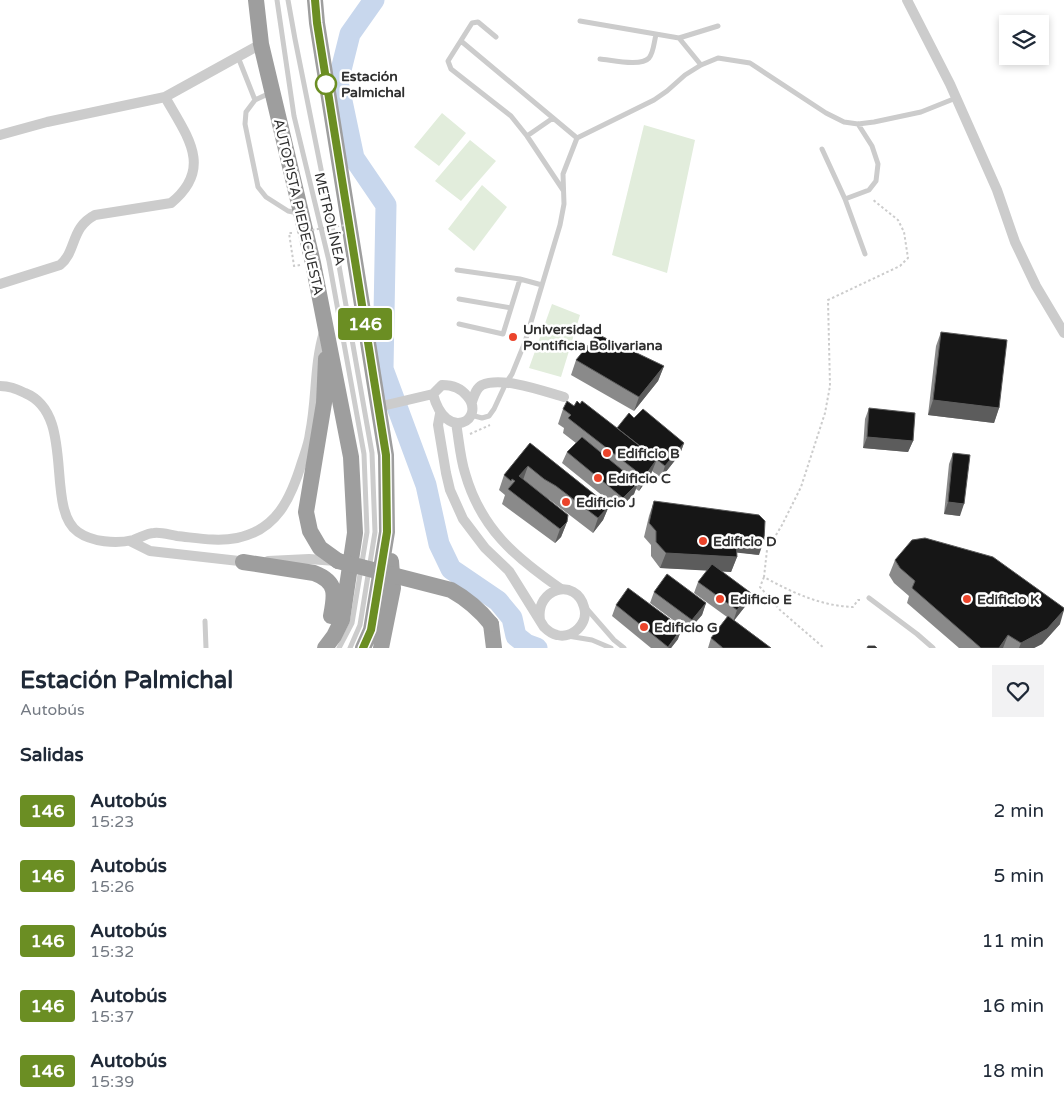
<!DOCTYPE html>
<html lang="es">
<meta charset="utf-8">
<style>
body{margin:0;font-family:"Varela Round",sans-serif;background:#f2f2f3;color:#1f2937;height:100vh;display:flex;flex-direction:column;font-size:19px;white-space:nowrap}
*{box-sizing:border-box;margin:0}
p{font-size:16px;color:#747a83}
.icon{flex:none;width:28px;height:28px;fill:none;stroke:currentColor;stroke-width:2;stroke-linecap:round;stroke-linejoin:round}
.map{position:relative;height:648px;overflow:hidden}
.panel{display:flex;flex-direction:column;background:#fff;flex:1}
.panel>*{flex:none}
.badge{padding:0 10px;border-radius:4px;font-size:18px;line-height:32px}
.buttons{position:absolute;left:999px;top:15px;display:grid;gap:10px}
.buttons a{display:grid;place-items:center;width:50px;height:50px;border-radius:0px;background:#fff;box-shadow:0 2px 8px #0003;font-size:25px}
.map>.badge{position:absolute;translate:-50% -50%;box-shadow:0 0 0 2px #fff}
h2{padding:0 20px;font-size:19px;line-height:45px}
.round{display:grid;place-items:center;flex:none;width:52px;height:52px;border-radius:0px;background:#f2f2f3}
.overview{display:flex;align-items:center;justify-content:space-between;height:85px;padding:0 20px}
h1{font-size:24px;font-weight:700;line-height:38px}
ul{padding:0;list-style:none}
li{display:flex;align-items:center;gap:15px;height:65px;padding:0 20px}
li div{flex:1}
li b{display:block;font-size:19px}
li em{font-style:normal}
li .badge{min-width:55px;font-weight:700;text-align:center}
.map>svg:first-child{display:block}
.green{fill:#e2eddc}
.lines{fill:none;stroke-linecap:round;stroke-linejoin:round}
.river{stroke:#c8d7ed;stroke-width:21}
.path{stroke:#ccc;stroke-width:2;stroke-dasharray:2.5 2.5;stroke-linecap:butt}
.service{stroke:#ccc;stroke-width:5}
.minor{stroke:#ccc;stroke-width:10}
.trunk{stroke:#9e9e9e;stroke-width:16}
.path-bridge{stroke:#ccc;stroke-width:2;stroke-dasharray:2.5 2.5;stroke-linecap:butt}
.trunk-bridge{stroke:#9e9e9e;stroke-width:16}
.wall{fill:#8a8a8a}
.shaded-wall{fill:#5c5c5c}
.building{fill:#161616;stroke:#5c5c5c}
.line-casing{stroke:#fff;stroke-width:11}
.line{stroke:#6b8e23;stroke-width:8}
.stop-dot{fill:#fff;stroke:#6b8e23;stroke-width:2.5}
.poi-dot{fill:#eb442b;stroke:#fff;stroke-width:2}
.labels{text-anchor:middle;stroke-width:5;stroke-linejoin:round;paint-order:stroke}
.stop-label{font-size:14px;font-weight:bold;fill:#2f2f2f;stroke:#fff;text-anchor:start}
.street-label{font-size:14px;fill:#2f2f2f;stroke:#fff}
.poi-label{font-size:14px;font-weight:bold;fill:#2f2f2f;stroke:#fff;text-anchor:start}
</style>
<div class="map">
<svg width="1064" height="648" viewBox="0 0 1064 648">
<rect width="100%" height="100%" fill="#fff"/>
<path class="green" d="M 442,113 L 466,133 L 439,166 L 414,147 Z
M 644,125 L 695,140 L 667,273 L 612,255 Z
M 470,140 L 496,161 L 461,201 L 435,181 Z
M 482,185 L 507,207 L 474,251 L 448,229 Z
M 552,304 L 580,315 L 561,377 L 529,368 Z"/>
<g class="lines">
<path class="river" d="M 374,0 L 350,34 L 338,82 L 354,158 L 386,205 L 383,369 L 426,485 L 439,544 L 451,569 L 498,601 L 512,618 L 516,636 L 526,644 L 537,648"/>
<path class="path" d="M 292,233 L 289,233 L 294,266 L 300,265
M 470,434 L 490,425
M 764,577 L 760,587 L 780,610 L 824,648
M 860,600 L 858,600 L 853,607 C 821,606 791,592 764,577 L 767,550 L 782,525 L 801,487 L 825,413 L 830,386 L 828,300 L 900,266 L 908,258 L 904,232 L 898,220 L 872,199"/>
<path class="service" d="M 277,0 L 294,116 L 329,261 L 364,454 L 367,532 L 352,623 L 339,648
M 288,0 L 295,39 L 329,209 L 372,453 L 375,532 L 360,625 L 350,648
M 580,21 L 679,38 L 701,65
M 496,37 L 478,22 L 472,23 L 448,61 L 451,69 L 511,116 L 527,136 L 563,190
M 679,38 L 718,26
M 461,41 L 577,138 L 654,100 L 667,91 L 685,75 L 701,65 L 718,58 L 750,63 L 826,113 L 844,122 L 858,124 L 874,122 L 921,112 L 956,98
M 238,57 L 255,100
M 600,59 C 612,60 641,67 649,58 C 654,52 654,41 656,35
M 270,93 L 255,100 L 246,112 L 245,124 L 258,187 L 266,197 L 288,211 L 298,213
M 527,136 L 553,118
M 822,149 L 845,199 L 869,190 L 876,181 L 878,164 L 872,146 L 858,124
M 845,199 L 865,254
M 457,270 L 520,279 L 542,285
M 459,299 L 511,308
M 459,324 L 503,334 L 520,279
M 471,415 L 482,418 L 489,416 L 494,409 L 506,383 L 512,374 L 525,342 L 560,225 L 564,204 L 563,174 L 577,138
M 869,598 L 917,634 L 933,648
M 587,609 L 614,640 L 624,648
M 205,621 L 206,648
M 568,636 L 592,640 L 611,648"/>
<path class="minor" d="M 907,0 L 950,84 L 997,190 L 1015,242 L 1036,286 L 1064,333
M 0,135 L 47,122 L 165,97 L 261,44
M 0,284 L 60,265 C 77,251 70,228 95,215 L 171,203 C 214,168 187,136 165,97
M 0,386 C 10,386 16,389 25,393 C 77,414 44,508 78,532 C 92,542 116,544 133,540 C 140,538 147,533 154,533 C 161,532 170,535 177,536 C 197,538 217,542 237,538 C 277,530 291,498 302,462 C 305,453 309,443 310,433 C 317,399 314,365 324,332
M 472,402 C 474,396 476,388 482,385 C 502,376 543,391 564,397
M 378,407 L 433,394 L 442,385 C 452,385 461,388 467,396 C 487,419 446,444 433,394
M 440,414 L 438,425 L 446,473 L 450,490 L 463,519 L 485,548 L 509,571 L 544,627 C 548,631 552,634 557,635 C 573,639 589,623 584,607 C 576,577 535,588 540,620
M 456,423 C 459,440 460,457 465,473 C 481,529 515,557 561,589
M 130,541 L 150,551 L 248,562
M 268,561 L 309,559 L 336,561"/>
<path class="trunk" d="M 256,0 L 261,44 L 313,263 L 351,457 L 355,533 L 342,620 L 334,636 L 325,648
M 315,0 L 317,23 L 386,455 L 387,532 L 371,630 L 363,648
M 326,359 L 324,403 L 306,512 L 310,531 L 320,548 L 338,561
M 243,562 L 314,573 C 338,582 335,595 331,616
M 491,624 L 494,648
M 381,648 L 393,588 L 391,561"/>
<path class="path-bridge" d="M 297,232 L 353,224"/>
<path class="trunk-bridge" d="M 338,561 L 451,590 C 467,599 479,609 491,624"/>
</g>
<path class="wall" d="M 941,332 L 999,408 L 994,423 L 928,415 L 936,346 Z
M 576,360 L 664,366 L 658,381 L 634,411 L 571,375 Z
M 869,408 L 913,441 L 908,452 L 863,448 L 865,419 Z
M 563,409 L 617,428 L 634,418 L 684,443 L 680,454 L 661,478 L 652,471 L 651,474 L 639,491 L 636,489 L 634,494 L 619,509 L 562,463 L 567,452 L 576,443 L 563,433 L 564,428 L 558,424 Z
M 530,443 L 609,506 L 603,520 L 593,533 L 550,500 L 546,498 L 567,522 L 561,537 L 555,543 L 502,504 L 505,495 L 499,490 L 504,475 Z
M 953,453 L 960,516 L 944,514 L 949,464 Z
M 654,501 L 759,555 L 737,552 L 737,557 L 731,572 L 721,571 L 751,593 L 747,604 L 734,620 L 771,648 L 708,648 L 711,638 L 727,617 L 694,593 L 698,582 L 707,570 L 660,568 L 651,556 L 651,545 L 644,537 L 649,516 Z
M 895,560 L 1060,624 L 1042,644 L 1034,648 L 959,648 L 907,603 L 909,596 L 894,583 L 889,575 Z
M 654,592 L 706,603 L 702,615 L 688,631 L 650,603 Z
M 616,605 L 678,639 L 671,648 L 651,648 L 612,616 Z"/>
<path class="shaded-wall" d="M 664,366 L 658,381 L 634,411 L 639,397 Z
M 933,400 L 999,408 L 994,423 L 928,415 Z
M 867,437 L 913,441 L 908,452 L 863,448 Z
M 684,443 L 680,454 L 661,478 L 665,466 Z
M 657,459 L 651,474 L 639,491 L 644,477 Z
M 528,466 L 523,480 L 519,476 Z
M 638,483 L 634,494 L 619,509 L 623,498 Z
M 948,502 L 964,504 L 960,516 L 944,514 Z
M 609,506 L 603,520 L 593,533 L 598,518 Z
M 567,522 L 561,537 L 555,543 L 560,529 Z
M 736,537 L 764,540 L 759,555 L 731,552 Z
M 666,553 L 737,557 L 731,572 L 660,568 Z
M 751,593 L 747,604 L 733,622 L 737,610 Z
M 706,603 L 702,615 L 688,631 L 692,620 Z
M 1064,610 L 1060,624 L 1042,644 L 1034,648 L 1019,648 L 1021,643 Z
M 682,628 L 678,639 L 671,648 L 668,648 Z
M 1008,635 L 1003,648 L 999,648 Z"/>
<path class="building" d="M 941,332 L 1007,340 L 999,408 L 933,400 Z
M 597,334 L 664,366 L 639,397 L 576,360 Z
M 567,401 L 574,406 L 577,401 L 580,404 L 582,401 L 657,459 L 644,477 L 568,418 L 571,415 L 563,409 Z
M 869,408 L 915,413 L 913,441 L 867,437 Z
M 643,409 L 684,443 L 665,466 L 617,428 L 629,413 L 634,418 Z
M 582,437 L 638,483 L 623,498 L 567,452 Z
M 530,443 L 609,506 L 598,518 L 556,486 L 544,479 L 528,466 L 519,476 L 568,515 L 567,522 L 560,529 L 508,489 L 515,481 L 512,479 L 511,481 L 504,475 Z
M 953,453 L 970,455 L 964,504 L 948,502 Z
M 654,501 L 759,515 L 765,521 L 764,540 L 736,537 L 737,557 L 666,553 L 656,542 L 656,531 L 649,523 Z
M 925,538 L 993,557 L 1064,608 L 1064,610 L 1047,629 L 1021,643 L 1008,635 L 999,648 L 981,648 L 912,588 L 915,581 L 900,568 L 895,560 L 912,540 Z
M 712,564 L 751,593 L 737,610 L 698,582 Z
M 667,574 L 706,603 L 692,620 L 654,592 Z
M 628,588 L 682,628 L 668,647 L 616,605 Z
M 728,616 L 771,648 L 723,648 L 711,638 Z
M 868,646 L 875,646 L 877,648 L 867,648 Z"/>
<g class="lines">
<g class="line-casing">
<path id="line" d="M 315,0 L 317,23 L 386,455 L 387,532 L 371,630 L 363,648"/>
</g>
<use href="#line" class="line"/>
</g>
<circle class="stop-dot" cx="326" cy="84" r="10"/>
<g class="poi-dot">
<circle cx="513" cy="337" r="5"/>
<circle cx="607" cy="453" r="5"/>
<circle cx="598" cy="478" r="5"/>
<circle cx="566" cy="502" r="5"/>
<circle cx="703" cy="541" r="5"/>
<circle cx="720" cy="599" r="5"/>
<circle cx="967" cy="599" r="5"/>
<circle cx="644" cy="627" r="5"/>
</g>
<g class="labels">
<g class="stop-label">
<text x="341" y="81">Estación<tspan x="341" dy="16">Palmichal</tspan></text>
</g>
<g class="street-label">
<text transform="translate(299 207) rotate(77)" y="5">AUTOPISTA PIEDECUESTA</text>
<text transform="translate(330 219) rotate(77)" y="5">METROLÍNEA</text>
</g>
<g class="poi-label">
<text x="523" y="334">Universidad<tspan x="523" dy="16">Pontificia Bolivariana</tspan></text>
<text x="617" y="458">Edificio B</text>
<text x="608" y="483">Edificio C</text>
<text x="576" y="507">Edificio J</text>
<text x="713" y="546">Edificio D</text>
<text x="730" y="604">Edificio E</text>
<text x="977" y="604">Edificio K</text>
<text x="654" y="632">Edificio G</text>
</g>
</g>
</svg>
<div class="buttons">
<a><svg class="icon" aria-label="layers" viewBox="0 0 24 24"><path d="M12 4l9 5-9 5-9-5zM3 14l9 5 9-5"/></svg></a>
</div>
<b class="badge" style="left:365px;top:324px;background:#6b8e23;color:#fff">146</b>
</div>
<section class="panel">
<div class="overview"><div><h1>Estación Palmichal</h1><p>Autobús</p></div><a class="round"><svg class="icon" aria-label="heart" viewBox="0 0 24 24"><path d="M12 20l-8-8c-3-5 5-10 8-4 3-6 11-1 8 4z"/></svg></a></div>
<h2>Salidas</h2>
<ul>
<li><span class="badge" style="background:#6b8e23;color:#fff">146</span><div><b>Autobús</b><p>15:23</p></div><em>2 min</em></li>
<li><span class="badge" style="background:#6b8e23;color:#fff">146</span><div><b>Autobús</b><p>15:26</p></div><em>5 min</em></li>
<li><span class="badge" style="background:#6b8e23;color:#fff">146</span><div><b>Autobús</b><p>15:32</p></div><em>11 min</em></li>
<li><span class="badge" style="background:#6b8e23;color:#fff">146</span><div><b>Autobús</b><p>15:37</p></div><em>16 min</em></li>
<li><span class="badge" style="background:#6b8e23;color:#fff">146</span><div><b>Autobús</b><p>15:39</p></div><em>18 min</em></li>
</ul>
</section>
